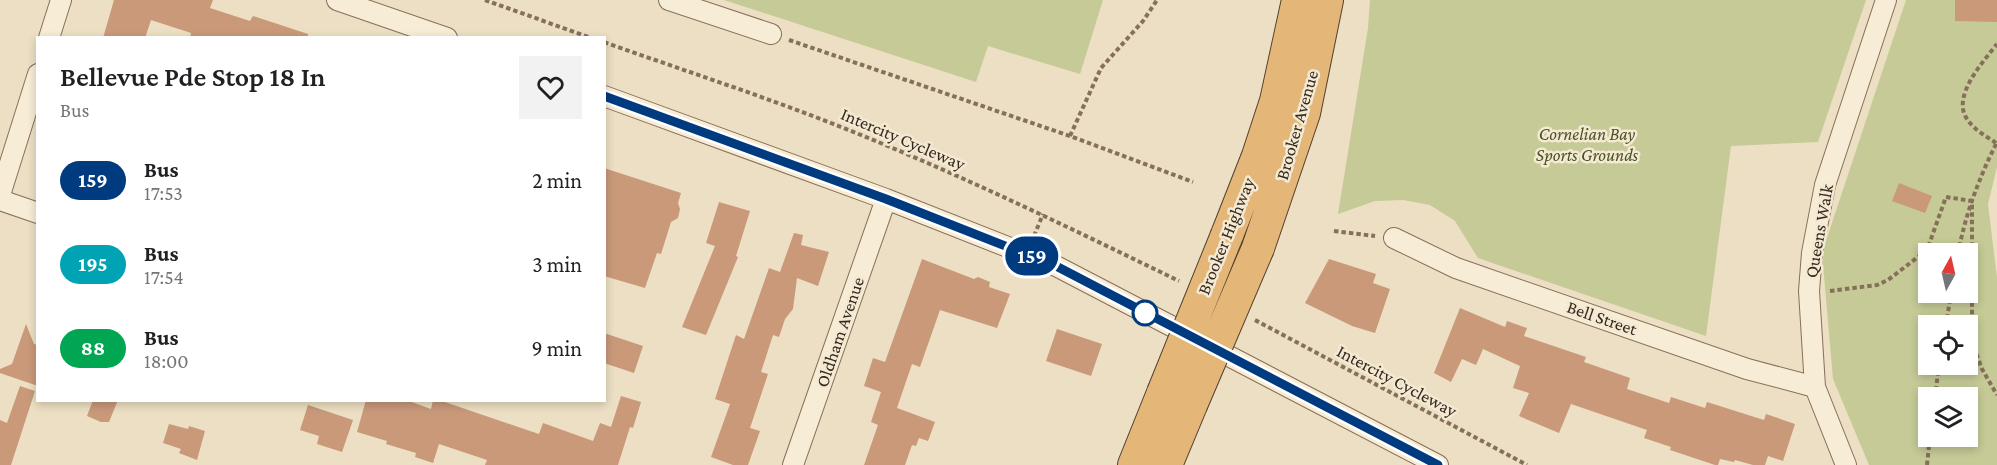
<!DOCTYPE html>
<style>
body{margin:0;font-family:"Crimson Pro",serif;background:#f2f2f2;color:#202124;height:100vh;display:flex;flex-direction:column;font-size:22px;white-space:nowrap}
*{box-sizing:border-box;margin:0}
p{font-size:20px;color:#757577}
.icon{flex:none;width:33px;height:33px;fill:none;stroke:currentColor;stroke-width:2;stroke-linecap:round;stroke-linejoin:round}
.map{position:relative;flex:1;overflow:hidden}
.sheet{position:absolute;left:36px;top:36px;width:570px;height:366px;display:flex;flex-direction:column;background:#fff;border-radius:0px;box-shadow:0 3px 9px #0003}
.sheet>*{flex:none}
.badge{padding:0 12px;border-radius:20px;font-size:21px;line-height:39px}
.needle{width:39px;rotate:8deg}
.buttons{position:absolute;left:1918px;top:243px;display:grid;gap:12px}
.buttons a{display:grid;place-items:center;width:60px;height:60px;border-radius:0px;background:#fff;box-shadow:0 3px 9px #0003;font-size:30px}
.map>.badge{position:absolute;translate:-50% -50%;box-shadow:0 0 0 3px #fff}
.round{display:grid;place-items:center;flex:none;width:63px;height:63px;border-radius:0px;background:#f2f2f2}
.overview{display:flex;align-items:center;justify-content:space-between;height:102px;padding:0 24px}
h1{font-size:28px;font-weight:600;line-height:45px}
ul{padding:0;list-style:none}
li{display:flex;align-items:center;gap:18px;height:84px;padding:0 24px}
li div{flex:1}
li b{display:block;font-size:22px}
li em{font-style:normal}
li .badge{min-width:66px;font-weight:700;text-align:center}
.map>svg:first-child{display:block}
.green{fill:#c5ca97;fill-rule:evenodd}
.building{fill:#c9997a}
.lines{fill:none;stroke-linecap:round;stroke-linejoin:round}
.minor-casing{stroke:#86705a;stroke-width:22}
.trunk-casing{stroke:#543f2e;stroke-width:34}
.path{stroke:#86705a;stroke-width:4;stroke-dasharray:4.5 3;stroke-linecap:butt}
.minor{stroke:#f7ecd6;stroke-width:20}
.trunk{stroke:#e4b779;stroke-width:32}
.trunk-bridge-casing{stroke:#543f2e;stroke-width:34;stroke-linecap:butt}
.trunk-bridge{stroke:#e4b779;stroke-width:32}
.line-casing{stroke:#fff;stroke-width:14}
.line{stroke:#003b80;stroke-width:9}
.stop-dot{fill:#fff;stroke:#003b80;stroke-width:3}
.labels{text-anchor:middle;stroke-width:5;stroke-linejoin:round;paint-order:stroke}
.street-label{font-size:18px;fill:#36291e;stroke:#f4e9d2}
.park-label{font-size:18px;font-style:italic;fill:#485225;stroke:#f4e9d2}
</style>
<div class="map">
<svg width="1997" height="465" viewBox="0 0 1997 465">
<rect width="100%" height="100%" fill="#ecdfc3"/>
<path class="green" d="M 724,0 L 1103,0 L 1080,74 L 988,46 L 976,82 Z
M 1370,0 L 1866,0 L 1818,142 L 1731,146 L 1706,336 L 1478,258 L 1455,221 L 1430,205 L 1403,200 L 1375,201 L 1338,214 L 1368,28 Z
M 1906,0 L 1997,0 L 1997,167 L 1988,204 L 1997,278 L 1997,465 L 1869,465 L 1833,379 L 1822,253 ZM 1929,254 L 1968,254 L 1968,292 L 1929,292 ZM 1929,326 L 1968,326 L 1968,364 L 1929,364 ZM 1929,398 L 1968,398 L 1968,436 L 1929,436 Z"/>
<path class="building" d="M 114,0 L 213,0 L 210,8 L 250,21 L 253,16 L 308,34 L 308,38 L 190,38 L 191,33 L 151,20 L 145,38 L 103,38 Z
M 1955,0 L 1997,0 L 1997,22 L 1955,21 Z
M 604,168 L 681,193 L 678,203 L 680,209 L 678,218 L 671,222 L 661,254 L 657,253 L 645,288 L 604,276 Z
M 1899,183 L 1932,196 L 1925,213 L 1892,201 Z
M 719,202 L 750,211 L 736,256 L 738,257 L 706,335 L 682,327 L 715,246 L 706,243 Z
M 794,233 L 803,235 L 801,245 L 829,252 L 818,286 L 797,278 L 793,309 L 785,319 L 779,337 L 773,335 L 761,372 L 768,374 L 750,428 L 760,431 L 748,465 L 733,465 L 711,457 L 730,404 L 715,399 L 736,335 L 744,339 L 769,268 L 780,272 Z
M 922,259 L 974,279 L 978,277 L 990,282 L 989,287 L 1010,294 L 997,328 L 940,310 L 920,367 L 912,364 L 897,408 L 935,422 L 928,441 L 919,438 L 916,446 L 912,445 L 905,465 L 864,465 L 878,425 L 871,422 L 881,392 L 864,386 L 873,358 L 885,362 Z
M 1329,259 L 1376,274 L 1373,283 L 1390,289 L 1375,333 L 1352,326 L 1305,303 Z
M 1460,308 L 1505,327 L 1507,321 L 1527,328 L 1524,336 L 1586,357 L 1584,362 L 1630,378 L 1627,389 L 1669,403 L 1671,397 L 1705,408 L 1707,402 L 1764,420 L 1766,414 L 1795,424 L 1783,461 L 1768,456 L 1765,465 L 1753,465 L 1735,460 L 1734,462 L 1720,459 L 1718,465 L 1715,465 L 1670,450 L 1671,447 L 1644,438 L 1647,430 L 1571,404 L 1559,433 L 1519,416 L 1529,393 L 1513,388 L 1520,366 L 1483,349 L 1476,365 L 1462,359 L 1451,382 L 1434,373 Z
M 26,324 L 34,344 L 38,345 L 38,386 L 0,373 L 0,369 L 12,364 Z
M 1057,329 L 1102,344 L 1091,376 L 1046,361 Z
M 604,333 L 643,346 L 634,373 L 604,363 Z
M 20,386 L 35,391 L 11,465 L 0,465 L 0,420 L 7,423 Z
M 621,396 L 641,402 L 633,428 L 630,427 L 618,465 L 485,465 L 487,460 L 439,444 L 433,463 L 415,457 L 416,453 L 386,444 L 387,441 L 357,432 L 366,400 L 406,400 L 431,409 L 433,400 L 439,400 L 539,434 L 543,423 L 593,441 L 600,423 L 611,427 Z
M 93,400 L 118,400 L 109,422 L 101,422 L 87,416 Z
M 308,405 L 353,420 L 342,452 L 317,444 L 319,436 L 300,430 Z
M 169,424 L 188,429 L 189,426 L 205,431 L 197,460 L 179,453 L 181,449 L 163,443 Z"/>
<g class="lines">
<g class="minor-casing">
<path id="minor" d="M 337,0 L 447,38
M 669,0 L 771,34
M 49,38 L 61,0
M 604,96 L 886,199 L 1056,266 L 1438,465
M 0,195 L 38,74
M 0,200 L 38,213
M 1394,238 L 1456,268 L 1747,369 L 1815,387
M 793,465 L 886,199
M 1846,465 L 1815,387 L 1809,291 L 1812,253 L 1825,185 L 1886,0"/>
</g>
<g class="trunk-casing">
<path id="trunk" d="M 1227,235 L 1258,156 L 1276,101 L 1298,0
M 1258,248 L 1304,113 L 1327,0
M 1134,465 L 1163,393
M 1166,465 L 1191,405"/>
</g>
<path class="path" d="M 485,0 L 591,38
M 789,40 L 1070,136 L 1193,182
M 604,42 C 682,70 760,95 836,125 C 953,171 1066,226 1179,281
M 1070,136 L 1101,68 L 1143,21 L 1157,0
M 1996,143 C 1986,136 1974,130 1967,119 C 1951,96 1984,61 1997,44
M 1334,231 L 1375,236
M 1034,236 L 1043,214
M 1958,254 C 1965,215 1979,178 1997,142
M 1830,291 L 1877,285 L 1888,280 L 1927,250 L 1946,197 L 1972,201 L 1972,342 L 1982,369 L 1997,395
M 1255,320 L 1527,465
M 1946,326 L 1951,292
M 1935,398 L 1939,364
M 1927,465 L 1930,436"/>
<use href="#minor" class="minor"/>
<use href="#trunk" class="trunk"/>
<g class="trunk-bridge-casing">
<path id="trunk-bridge" d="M 1163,393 L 1227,235
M 1191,405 L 1258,248"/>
</g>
<use href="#trunk-bridge" class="trunk-bridge"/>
</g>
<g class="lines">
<g class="line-casing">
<path id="line" d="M 604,96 L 886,199 L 1056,266 L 1438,465"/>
</g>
<use href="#line" class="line"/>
</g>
<circle class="stop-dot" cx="1145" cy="313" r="12"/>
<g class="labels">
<g class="street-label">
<text transform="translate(1297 125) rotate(-74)" y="6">Brooker Avenue</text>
<text transform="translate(903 139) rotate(23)" y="6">Intercity Cycleway</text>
<text transform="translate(1819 231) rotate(-80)" y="6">Queens Walk</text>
<text transform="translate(1226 236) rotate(-68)" y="6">Brooker Highway</text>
<text transform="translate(1602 318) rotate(19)" y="6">Bell Street</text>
<text transform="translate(840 332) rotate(-71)" y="6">Oldham Avenue</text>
<text transform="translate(1397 381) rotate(28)" y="6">Intercity Cycleway</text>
</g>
<g class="park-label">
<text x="1587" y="140">Cornelian Bay<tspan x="1587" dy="21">Sports Grounds</tspan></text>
</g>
</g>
</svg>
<div class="buttons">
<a><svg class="needle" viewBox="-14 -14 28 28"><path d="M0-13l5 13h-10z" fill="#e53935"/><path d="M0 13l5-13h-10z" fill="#757577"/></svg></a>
<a><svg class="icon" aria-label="locate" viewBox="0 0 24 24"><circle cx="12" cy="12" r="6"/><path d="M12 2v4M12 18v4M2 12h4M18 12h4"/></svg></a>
<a><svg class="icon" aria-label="layers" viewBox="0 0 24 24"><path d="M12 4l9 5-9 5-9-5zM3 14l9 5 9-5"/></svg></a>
</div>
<b class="badge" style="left:1032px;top:256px;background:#003b80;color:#fff">159</b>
<section class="sheet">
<div class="overview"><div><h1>Bellevue Pde Stop 18 In</h1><p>Bus</p></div><a class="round"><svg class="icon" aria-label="heart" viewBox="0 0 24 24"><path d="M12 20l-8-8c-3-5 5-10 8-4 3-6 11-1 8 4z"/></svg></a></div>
<ul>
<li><span class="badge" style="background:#003b80;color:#fff">159</span><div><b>Bus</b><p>17:53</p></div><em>2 min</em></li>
<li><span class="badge" style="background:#00a3b4;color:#fff">195</span><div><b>Bus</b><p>17:54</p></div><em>3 min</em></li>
<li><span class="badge" style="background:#00a651;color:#fff">88</span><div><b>Bus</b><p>18:00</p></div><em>9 min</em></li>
</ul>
</section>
</div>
